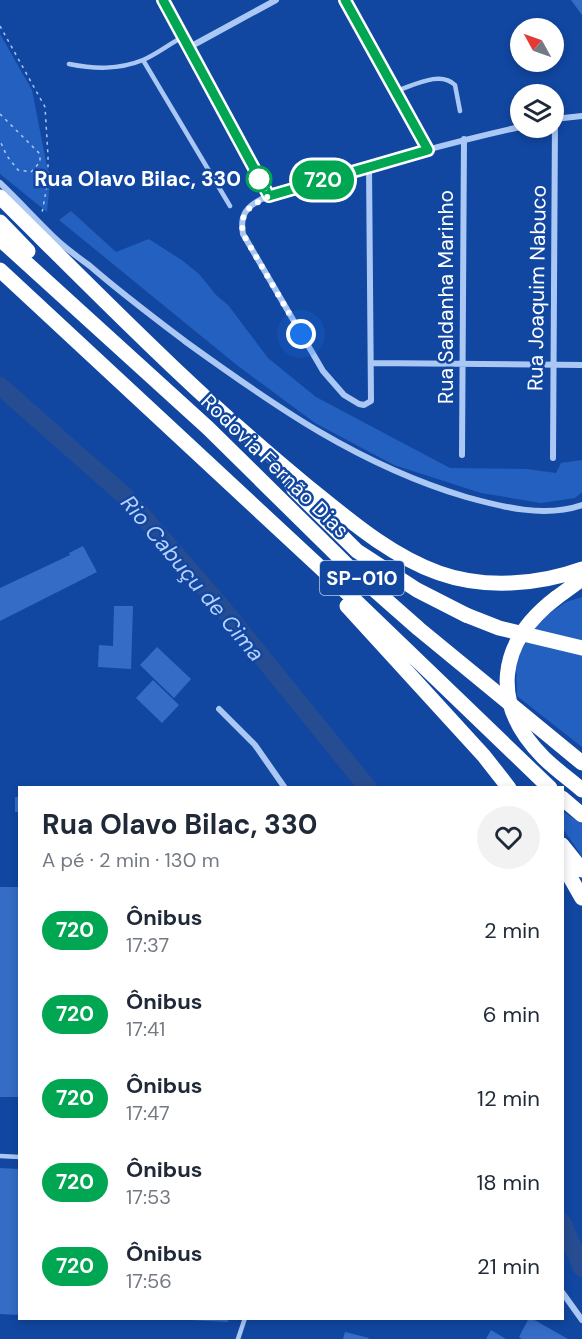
<!DOCTYPE html>
<html lang="pt">
<meta charset="utf-8">
<style>
body{margin:0;font-family:"DM Sans",sans-serif;background:#f2f2f3;color:#1f2937;height:100vh;display:flex;flex-direction:column;font-size:22px;white-space:nowrap}
*{box-sizing:border-box;margin:0}
p{font-size:20px;color:#747a83}
.icon{flex:none;width:33px;height:33px;fill:none;stroke:currentColor;stroke-width:2;stroke-linecap:round;stroke-linejoin:round}
.map{position:relative;flex:1;overflow:hidden}
.drawer{position:absolute;left:18px;top:786px;width:546px;height:534px;display:flex;flex-direction:column;background:#fff;border-radius:0px;box-shadow:0 3px 9px #0003}
.drawer>*{flex:none}
.badge{padding:0 12px;border-radius:20px;font-size:21px;line-height:39px}
.needle{width:39px;rotate:310deg}
.controls{position:absolute;left:510px;top:18px;display:grid;gap:12px}
.controls a{display:grid;place-items:center;width:54px;height:54px;border-radius:50%;background:#fff;box-shadow:0 3px 9px #0003;font-size:30px}
.you{position:absolute;width:30px;height:30px;margin:-15px;border:4px solid #fff;border-radius:50%;background:#1a73e8;box-shadow:0 0 0 9px #1a73e833}
.map>.badge{position:absolute;translate:-50% -50%;box-shadow:0 0 0 3px #fff}
.round{display:grid;place-items:center;flex:none;width:63px;height:63px;border-radius:32px;background:#f2f2f3}
.head{display:flex;align-items:center;justify-content:space-between;height:102px;padding:0 24px}
h1{font-size:28px;font-weight:700;line-height:45px}
ul{padding:0;list-style:none}
li{display:flex;align-items:center;gap:18px;height:84px;padding:0 24px}
li div{flex:1}
li b{display:block;font-size:22px}
li em{font-style:normal}
li .badge{min-width:66px;font-weight:700;text-align:center}
.map>svg:first-child{display:block}
.green{fill:#2460c0}
.lines{fill:none;stroke-linecap:round;stroke-linejoin:round}
.river{stroke:#264d91;stroke-width:18}
.building{fill:#356dc6}
.path{stroke:#abc8f5;stroke-width:1.5;stroke-dasharray:3 4.5;stroke-linecap:butt}
.service{stroke:#abc8f5;stroke-width:4.5}
.minor{stroke:#abc8f5;stroke-width:6}
.motorway{stroke:#fff;stroke-width:15}
.motorway-bridge{stroke:#fff;stroke-width:15}
.line-casing{stroke:#fff;stroke-width:14}
.line{stroke:#00a651;stroke-width:9}
.walk{stroke:#fff;stroke-width:6;stroke-dasharray:0 10.8}
.stop-dot{fill:#fff;stroke:#00a651;stroke-width:3}
.labels{text-anchor:middle;stroke-width:5;stroke-linejoin:round;paint-order:stroke}
.shield{fill:#1147a1;stroke:#b8c8e3;stroke-width:1.5}
.shield-label{font-size:20px;font-weight:bold;fill:#fff}
.stop-label{font-size:21px;font-weight:bold;fill:#fff;stroke:#1147a1;text-anchor:end}
.street-label{font-size:21px;fill:#fff;stroke:#1147a1}
.water-label{font-size:22px;font-style:italic;fill:#b8d2fb;stroke:#1147a1}
</style>
<div class="map">
<svg width="582" height="1339" viewBox="0 0 582 1339">
<rect width="100%" height="100%" fill="#1147a1"/>
<path class="green" d="M 0,34 L 32,90 L 50,182 L 47,212 L 0,174 Z
M 71,211 L 116,252 L 149,239 L 183,261 L 199,274 L 217,296 L 228,305 L 268,358 L 316,397 L 450,468 L 527,469 L 556,473 L 561,463 L 582,460 L 582,492 L 575,498 L 541,503 L 481,493 L 394,465 L 315,423 L 238,366 L 59,220 Z
M 582,597 L 582,747 L 517,696 L 516,659 L 540,620 L 566,602 Z
M 562,811 L 582,824 L 582,856 L 563,829 Z"/>
<g class="lines">
<path class="river" d="M 0,386 L 127,498 L 219,604 L 368,788
M 562,1222 L 582,1268"/>
</g>
<path class="building" d="M 571,0 L 582,0 L 582,15 Z
M 83,546 L 97,572 L 0,621 L 0,588 L 70,555 L 69,553 Z
M 114,606 L 133,606 L 131,669 L 98,667 L 99,645 L 113,646 Z
M 157,647 L 191,679 L 174,698 L 140,665 Z
M 153,680 L 179,705 L 162,723 L 136,698 Z
M 15,797 L 20,797 L 20,812 L 15,812 Z
M 0,887 L 20,887 L 20,1097 L 0,1097 Z
M 0,1168 L 20,1169 L 20,1315 L 0,1314 Z
M 189,1318 L 228,1318 L 228,1322 L 189,1320 Z
M 529,1318 L 531,1318 L 568,1339 L 522,1339 L 519,1337 Z
M 491,1330 L 506,1339 L 486,1339 Z
M 345,1332 L 369,1338 L 368,1339 L 343,1339 Z"/>
<g class="lines">
<path class="path" d="M 0,26 L 45,107 L 48,155 L 48,180 L 42,213
M 0,114 L 40,154 L 40,162 L 31,172 L 18,170 L 7,156 L 0,141"/>
<path class="service" d="M 143,60 L 230,206
M 69,64 C 94,69 118,70 143,60 C 157,54 169,44 183,37
M 396,91 C 413,86 440,70 455,85 L 460,111
M 0,1156 L 20,1157
M 238,1339 L 245,1318"/>
<path class="minor" d="M 163,0 L 269,196
M 345,0 L 428,150
M 188,48 L 276,0
M 554,119 L 582,116
M 369,166 L 371,401 L 364,405 L 359,404 L 344,395 L 323,371 L 243,234 C 241,222 242,213 252,205 C 269,192 296,188 316,182 C 384,161 452,142 520,127
M 0,183 C 20,202 38,222 58,241 C 68,250 79,258 90,266 C 121,293 153,317 186,342 C 276,407 359,465 466,497 C 502,507 545,518 582,505
M 371,363 L 582,365
M 462,455 L 464,139
M 553,458 L 555,119
M 219,709 L 255,745 L 285,788
M 562,1292 L 582,1320"/>
<path class="motorway" d="M 0,197 C 100,296 198,397 307,486 C 348,519 389,555 439,573 C 484,589 538,585 582,569
M 0,222 L 28,251
M 0,239 L 208,428 L 352,570 L 419,629 L 582,763
M 0,270 L 338,584 L 550,788
M 285,470 L 294,489 L 357,551 L 417,590 L 466,615
M 556,598 L 582,579
M 347,606 L 484,756 L 509,788
M 562,798 L 582,815
M 562,845 L 582,870
M 562,863 L 582,898"/>
<path class="motorway-bridge" d="M 556,598 C 497,643 490,703 543,757 C 555,769 569,779 582,790
M 466,615 L 499,628 L 582,648"/>
</g>
<g class="lines">
<g class="line-casing">
<path id="line" d="M 163,0 L 269,196 L 428,150 L 345,0"/>
</g>
<use href="#line" class="line"/>
<path class="walk" d="M 259,179 L 269,196 C 251,206 239,211 243,234 L 301,334"/>
</g>
<circle class="stop-dot" cx="259" cy="179" r="12"/>
<g class="labels">
<rect class="shield" x="320" y="561" width="84" height="34" rx="4.5"/>
<g class="shield-label">
<text x="362" y="585">SP-010</text>
</g>
<g class="stop-label">
<text x="241" y="186">Rua Olavo Bilac, 330</text>
</g>
<g class="street-label">
<text transform="translate(537 288) rotate(-89)" y="7">Rua Joaquim Nabuco</text>
<text transform="translate(446 297) rotate(-90)" y="7">Rua Saldanha Marinho</text>
<text transform="translate(275 466) rotate(44)" y="7">Rodovia Fernão Dias</text>
</g>
<g class="water-label">
<text transform="translate(193 578) rotate(50)" y="8">Rio Cabuçu de Cima</text>
</g>
</g>
</svg>
<div class="controls">
<a><svg class="needle" viewBox="-14 -14 28 28"><path d="M0-13l5 13h-10z" fill="#e53935"/><path d="M0 13l5-13h-10z" fill="#747a83"/></svg></a>
<a><svg class="icon" aria-label="layers" viewBox="0 0 24 24"><path d="M12 4l9 5-9 5-9-5zM3 14l9 5 9-5"/></svg></a>
</div>
<div class="you" style="left:301px;top:334px"></div>
<b class="badge" style="left:323px;top:180px;background:#00a651;color:#fff">720</b>
<section class="drawer">
<div class="head"><div><h1>Rua Olavo Bilac, 330</h1><p>A pé · 2 min · 130 m</p></div><a class="round"><svg class="icon" aria-label="heart" viewBox="0 0 24 24"><path d="M12 20l-8-8c-3-5 5-10 8-4 3-6 11-1 8 4z"/></svg></a></div>
<ul>
<li><span class="badge" style="background:#00a651;color:#fff">720</span><div><b>Ônibus</b><p>17:37</p></div><em>2 min</em></li>
<li><span class="badge" style="background:#00a651;color:#fff">720</span><div><b>Ônibus</b><p>17:41</p></div><em>6 min</em></li>
<li><span class="badge" style="background:#00a651;color:#fff">720</span><div><b>Ônibus</b><p>17:47</p></div><em>12 min</em></li>
<li><span class="badge" style="background:#00a651;color:#fff">720</span><div><b>Ônibus</b><p>17:53</p></div><em>18 min</em></li>
<li><span class="badge" style="background:#00a651;color:#fff">720</span><div><b>Ônibus</b><p>17:56</p></div><em>21 min</em></li>
</ul>
</section>
</div>
